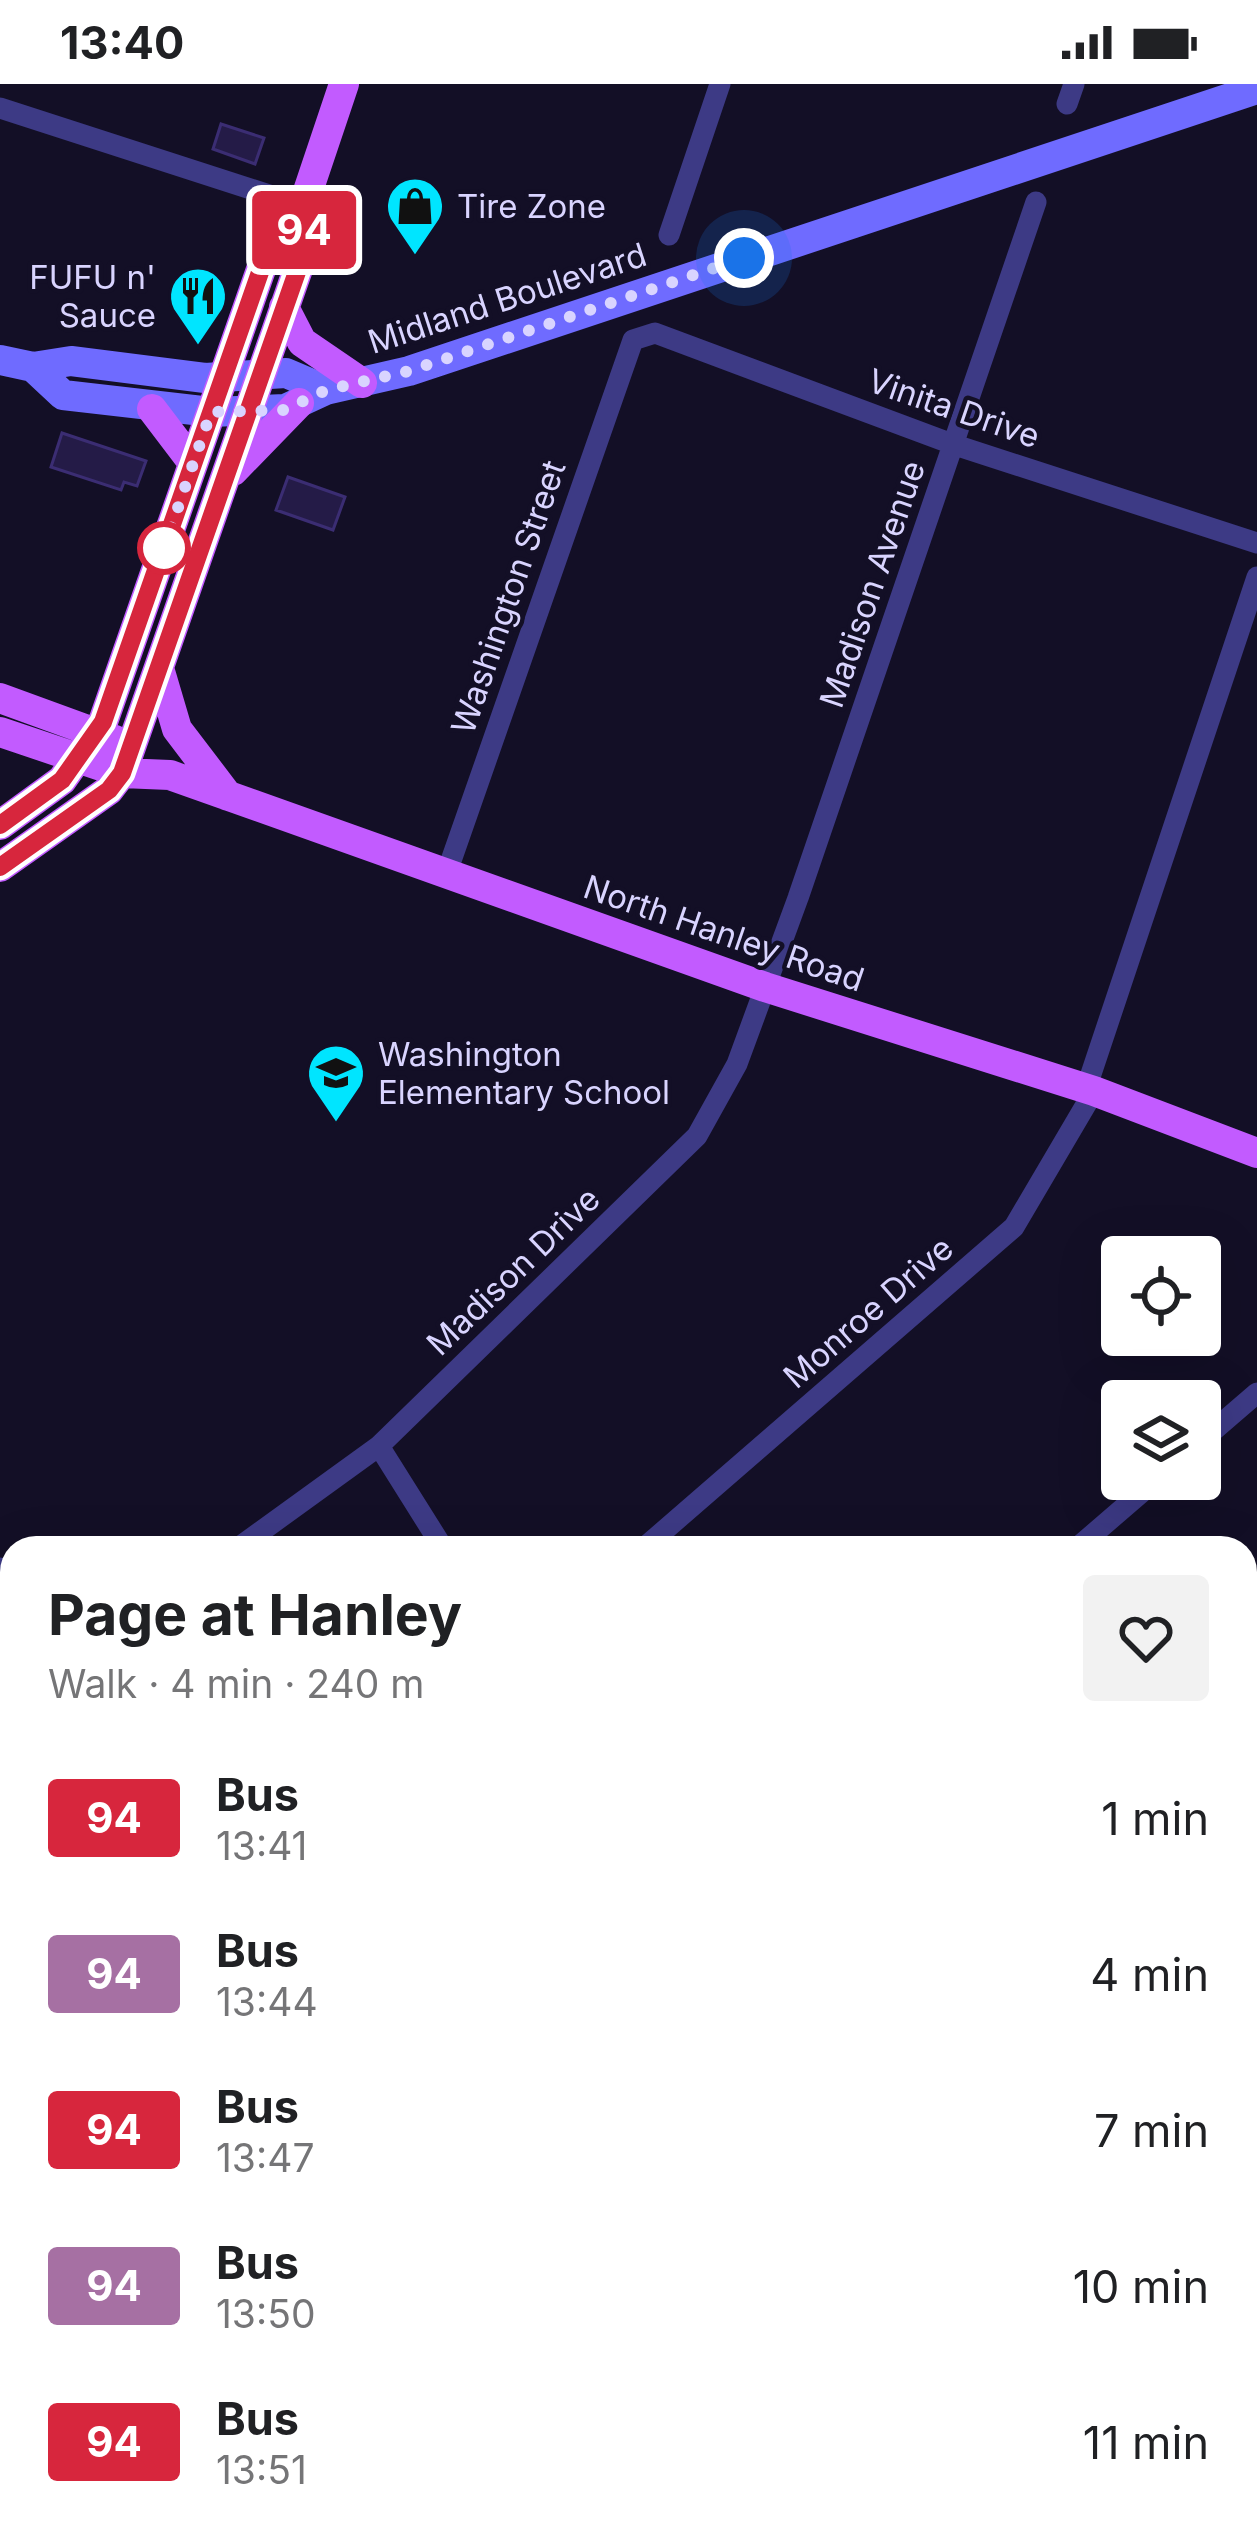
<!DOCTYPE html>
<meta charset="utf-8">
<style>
body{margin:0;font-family:Inter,sans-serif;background:#f2f2f2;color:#202124;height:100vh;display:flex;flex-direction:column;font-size:45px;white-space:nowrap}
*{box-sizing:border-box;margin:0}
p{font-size:39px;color:#757577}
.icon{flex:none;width:66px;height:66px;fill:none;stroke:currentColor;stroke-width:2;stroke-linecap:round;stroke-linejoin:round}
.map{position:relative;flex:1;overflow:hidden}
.details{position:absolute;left:0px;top:1452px;width:1257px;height:1011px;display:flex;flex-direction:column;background:#fff;border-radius:36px 36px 0 0;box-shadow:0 12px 48px #0002}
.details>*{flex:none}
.badge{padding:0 24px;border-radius:9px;font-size:42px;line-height:78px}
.controls{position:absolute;left:1101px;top:1152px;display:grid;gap:24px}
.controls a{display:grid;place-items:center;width:120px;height:120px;border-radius:12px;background:#fff;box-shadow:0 12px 48px #0002;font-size:60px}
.you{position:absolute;width:60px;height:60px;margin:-30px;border:9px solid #fff;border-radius:50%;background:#1a73e8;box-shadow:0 0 0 18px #1a73e833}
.map>.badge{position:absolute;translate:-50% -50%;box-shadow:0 0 0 6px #fff}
.round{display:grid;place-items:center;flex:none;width:126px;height:126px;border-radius:12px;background:#f2f2f2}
.overview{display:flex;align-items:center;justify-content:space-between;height:204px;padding:0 48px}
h1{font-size:57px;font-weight:700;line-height:90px}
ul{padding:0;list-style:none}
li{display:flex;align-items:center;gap:36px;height:156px;padding:0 48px}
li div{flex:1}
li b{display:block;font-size:45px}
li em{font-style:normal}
li .badge{min-width:132px;font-weight:700;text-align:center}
.status{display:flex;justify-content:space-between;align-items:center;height:84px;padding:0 60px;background:#fff;direction:ltr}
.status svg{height:33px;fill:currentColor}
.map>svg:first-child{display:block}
.green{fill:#12302f}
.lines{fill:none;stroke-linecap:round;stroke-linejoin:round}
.stream{stroke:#0c2248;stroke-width:6}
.building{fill:#241b47;stroke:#3b2d73;stroke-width:3}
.minor{stroke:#3d3a85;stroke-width:21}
.secondary{stroke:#6f6bff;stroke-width:30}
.primary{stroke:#c25bff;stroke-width:30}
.line-casing{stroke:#fff;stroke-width:27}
.line{stroke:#d7263d;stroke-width:18}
.walk{stroke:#d9d4ff;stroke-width:12;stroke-dasharray:0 21.6}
.stop-dot{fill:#fff;stroke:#d7263d;stroke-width:6}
.labels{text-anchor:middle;stroke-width:9;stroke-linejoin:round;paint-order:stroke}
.poi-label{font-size:33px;fill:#d9d4ff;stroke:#130f26;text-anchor:start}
.street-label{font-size:33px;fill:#d9d4ff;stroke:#130f26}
</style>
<div class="status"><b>13:40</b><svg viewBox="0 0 49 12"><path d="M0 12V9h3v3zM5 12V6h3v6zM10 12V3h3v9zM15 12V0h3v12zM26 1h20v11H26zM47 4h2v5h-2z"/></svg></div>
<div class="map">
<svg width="1257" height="2461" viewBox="0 0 1257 2461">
<rect width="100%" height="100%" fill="#130f26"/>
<path class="green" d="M 1257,2175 L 1257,2461 L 287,2461 L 268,2451 L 1245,2451 L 1245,2186 Z
M 0,2184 L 12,2188 L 12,2389 L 0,2390 Z"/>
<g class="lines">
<path class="stream" d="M 0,2283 L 12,2289
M 1245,2296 L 1257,2297
M 373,2451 L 399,2461
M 782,2461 L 836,2461
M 914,2461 L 931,2451"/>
</g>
<path class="building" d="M 221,40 L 264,54 L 255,80 L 213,65 Z
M 62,349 L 146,377 L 137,402 L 124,398 L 121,406 L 51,383 Z
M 288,393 L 345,413 L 333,446 L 276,426 Z"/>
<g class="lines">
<path class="minor" d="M 1067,20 L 1074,0
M 0,24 L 303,122
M 669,151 L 720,0
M 446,791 L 633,256 L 655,249 L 955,361 L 1257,459
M 1086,1005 L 1257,493
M 1200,1358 L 1257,1309
M 379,1362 L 443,1464
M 238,1464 L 379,1362 L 697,1052 L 737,980 L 798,814 L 1036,118
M 644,1464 L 1014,1143 L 1094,1007
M 1077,1464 L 1157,1395
M 0,1484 L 12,1488
M 1245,1670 L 1257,1660
M 0,1761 L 12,1764
M 1245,2013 L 1257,2003
M 0,2048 L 12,2050"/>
<path class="secondary" d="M 0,276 L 33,283 L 71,277 L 205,294 L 286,289 L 326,306
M 33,283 L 63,311 L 211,328 L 285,325 L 326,306 L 409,287 L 1257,5"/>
<path class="primary" d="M 284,223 L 302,258 L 362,299
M 152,325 L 193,379
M 233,387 L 299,319
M 159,584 L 177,645 L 228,712
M 0,614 L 115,656
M 0,648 L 122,689 L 170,691 L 765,903 L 1094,1007 L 1257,1069
M 0,741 L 62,696 L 103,638 L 273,151 L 303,122
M 0,783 L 109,706 L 122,689 L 298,185 L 305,162 L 303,122 L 344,0"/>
</g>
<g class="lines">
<g class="line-casing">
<path id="line" d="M 0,741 L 62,696 L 103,638 L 273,151 L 303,122 L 305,162 L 298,185 L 122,689 L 109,706 L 0,783"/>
</g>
<use href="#line" class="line"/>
<path class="walk" d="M 164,464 L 211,328 L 285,326 L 326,306 L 409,287 L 744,174"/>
</g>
<defs>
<g id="shop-pin" transform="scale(3)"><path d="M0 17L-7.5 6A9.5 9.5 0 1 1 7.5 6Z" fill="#00e5ff" stroke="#130f26"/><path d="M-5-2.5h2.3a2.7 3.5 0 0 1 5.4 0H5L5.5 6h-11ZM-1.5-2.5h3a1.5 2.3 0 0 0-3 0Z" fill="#111"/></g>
<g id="restaurant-pin" transform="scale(3)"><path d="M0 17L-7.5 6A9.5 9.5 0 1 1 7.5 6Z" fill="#00e5ff" stroke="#130f26"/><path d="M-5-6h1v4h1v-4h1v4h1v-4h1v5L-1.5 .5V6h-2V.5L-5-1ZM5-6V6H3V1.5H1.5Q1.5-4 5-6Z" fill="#111"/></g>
<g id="school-pin" transform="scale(3)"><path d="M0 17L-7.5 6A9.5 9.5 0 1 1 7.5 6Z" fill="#00e5ff" stroke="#130f26"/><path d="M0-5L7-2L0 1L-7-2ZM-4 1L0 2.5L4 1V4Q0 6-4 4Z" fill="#111"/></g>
</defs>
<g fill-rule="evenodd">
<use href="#shop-pin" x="415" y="122"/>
<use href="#restaurant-pin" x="198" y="212"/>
<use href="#school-pin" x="336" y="989"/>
</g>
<circle class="stop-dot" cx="164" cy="464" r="24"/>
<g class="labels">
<g class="poi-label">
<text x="457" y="134">Tire Zone</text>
<text x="156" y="205" text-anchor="end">FUFU n'<tspan x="156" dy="38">Sauce</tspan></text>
<text x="378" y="982">Washington<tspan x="378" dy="38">Elementary School</tspan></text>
</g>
<g class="street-label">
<text transform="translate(507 214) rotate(-18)" y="12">Midland Boulevard</text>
<text transform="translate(954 324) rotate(19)" y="12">Vinita Drive</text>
<text transform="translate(872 500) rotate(-71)" y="12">Madison Avenue</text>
<text transform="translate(508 513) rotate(-71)" y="12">Washington Street</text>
<text transform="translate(724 849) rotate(19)" y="12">North Hanley Road</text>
<text transform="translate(513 1187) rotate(-44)" y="12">Madison Drive</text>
<text transform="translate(868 1228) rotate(-41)" y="12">Monroe Drive</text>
</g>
</g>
</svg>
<div class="controls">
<a><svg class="icon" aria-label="locate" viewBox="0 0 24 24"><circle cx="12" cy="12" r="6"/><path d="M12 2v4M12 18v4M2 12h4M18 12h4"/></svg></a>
<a><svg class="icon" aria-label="layers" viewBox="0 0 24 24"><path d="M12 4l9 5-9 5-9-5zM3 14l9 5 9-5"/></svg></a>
</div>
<div class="you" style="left:744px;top:174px"></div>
<b class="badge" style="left:304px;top:146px;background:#d7263d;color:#fff">94</b>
<section class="details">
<div class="overview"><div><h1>Page at Hanley</h1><p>Walk · 4 min · 240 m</p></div><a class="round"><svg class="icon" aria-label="heart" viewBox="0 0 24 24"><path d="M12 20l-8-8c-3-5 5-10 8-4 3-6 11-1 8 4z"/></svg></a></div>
<ul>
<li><span class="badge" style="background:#d7263d;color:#fff">94</span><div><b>Bus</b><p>13:41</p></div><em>1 min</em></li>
<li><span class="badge" style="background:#a670a3;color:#fff">94</span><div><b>Bus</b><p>13:44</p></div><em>4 min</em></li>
<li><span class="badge" style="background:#d7263d;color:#fff">94</span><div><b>Bus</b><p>13:47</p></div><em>7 min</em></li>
<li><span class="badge" style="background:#a670a3;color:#fff">94</span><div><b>Bus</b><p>13:50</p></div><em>10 min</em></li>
<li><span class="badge" style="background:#d7263d;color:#fff">94</span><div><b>Bus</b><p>13:51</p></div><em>11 min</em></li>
</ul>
</section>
</div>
